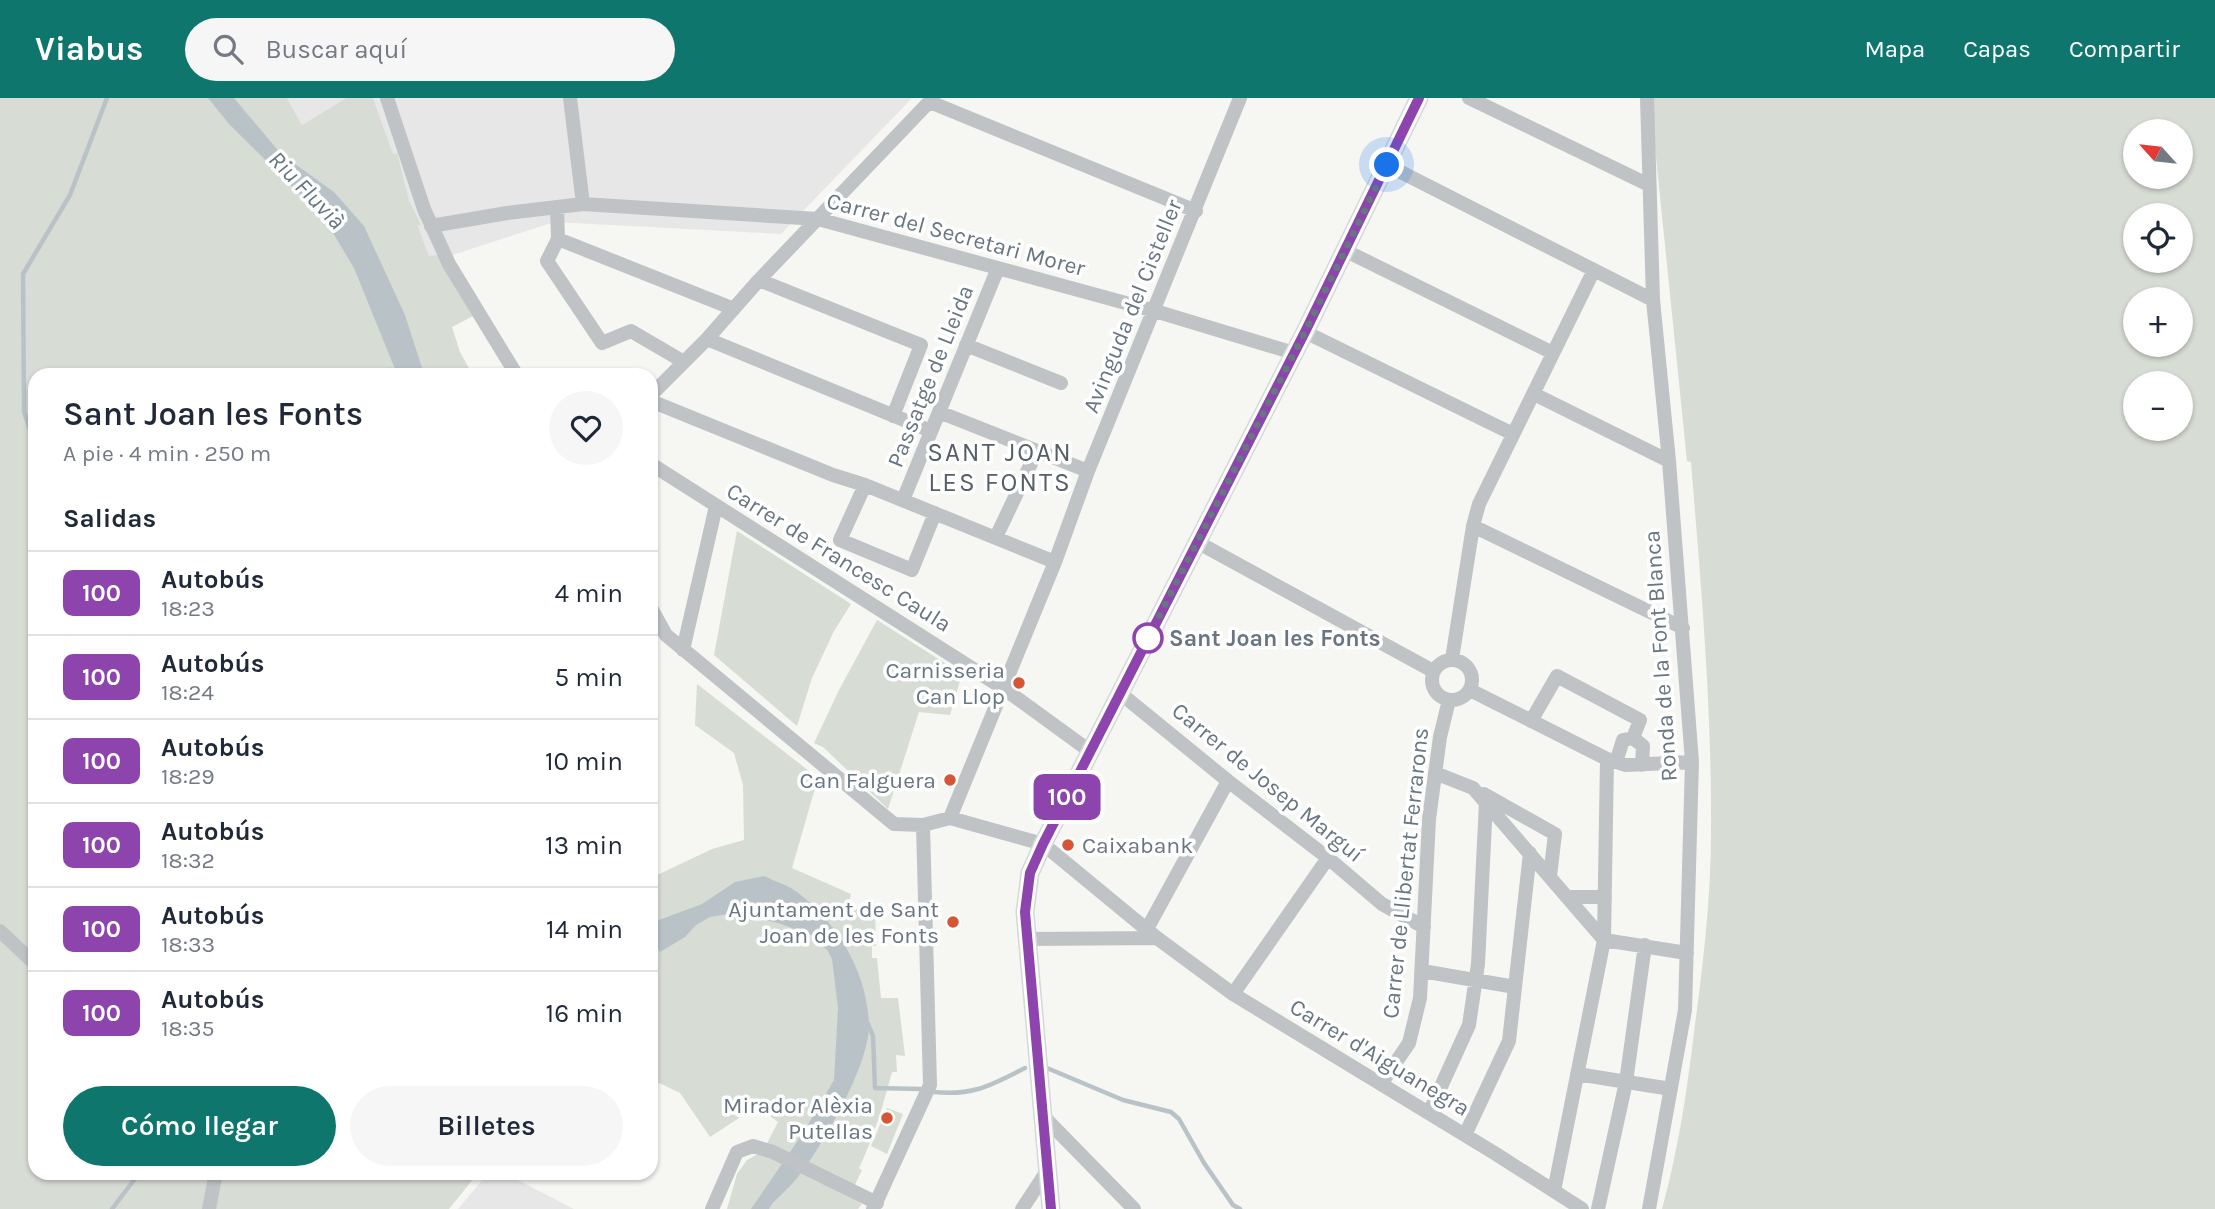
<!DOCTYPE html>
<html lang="es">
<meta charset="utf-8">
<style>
body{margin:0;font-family:Karla,sans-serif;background:#f6f6f7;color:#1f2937;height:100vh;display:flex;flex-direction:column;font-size:26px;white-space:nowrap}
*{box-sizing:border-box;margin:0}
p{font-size:23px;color:#747a83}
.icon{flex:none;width:38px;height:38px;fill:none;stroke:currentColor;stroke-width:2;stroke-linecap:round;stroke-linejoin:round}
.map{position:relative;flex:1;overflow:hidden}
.drawer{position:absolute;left:28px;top:270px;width:630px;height:812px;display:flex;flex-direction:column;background:#fff;border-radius:21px;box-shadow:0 2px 5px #0004}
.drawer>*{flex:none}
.badge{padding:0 14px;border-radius:10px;font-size:24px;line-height:46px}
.needle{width:46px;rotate:297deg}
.tools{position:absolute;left:2123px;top:21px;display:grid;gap:14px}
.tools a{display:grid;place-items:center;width:70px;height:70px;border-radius:50%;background:#fff;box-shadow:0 2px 5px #0004;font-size:35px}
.you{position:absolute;width:35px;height:35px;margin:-18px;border:5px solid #fff;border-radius:50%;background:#1a73e8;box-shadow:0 0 0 10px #1a73e833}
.map>.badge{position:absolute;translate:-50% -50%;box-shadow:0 0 0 4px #fff}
h2{padding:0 35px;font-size:26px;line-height:63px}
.round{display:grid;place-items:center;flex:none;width:74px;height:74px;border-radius:37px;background:#f6f6f7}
.head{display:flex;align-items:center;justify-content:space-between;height:119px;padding:0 35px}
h1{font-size:33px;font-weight:600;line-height:52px}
.cta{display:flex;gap:14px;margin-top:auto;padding:14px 35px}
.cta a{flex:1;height:80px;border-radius:42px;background:#0f766e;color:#fff;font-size:28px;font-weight:600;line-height:80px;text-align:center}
.cta a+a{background:#f6f6f7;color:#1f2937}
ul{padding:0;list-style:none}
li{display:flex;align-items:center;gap:21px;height:84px;padding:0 35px;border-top:2px solid #e0e1e3}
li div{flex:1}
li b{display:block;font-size:26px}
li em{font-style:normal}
li .badge{min-width:77px;font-weight:700;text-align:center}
header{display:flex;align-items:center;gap:42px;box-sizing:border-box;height:98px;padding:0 35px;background:#0f766e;color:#fff}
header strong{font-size:33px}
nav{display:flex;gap:38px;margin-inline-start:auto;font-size:24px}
.search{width:490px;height:63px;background:#f6f6f7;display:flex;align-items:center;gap:18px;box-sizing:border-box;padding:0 24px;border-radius:38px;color:#747a83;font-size:26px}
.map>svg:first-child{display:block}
.built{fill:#e6e7e6}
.green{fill:#d7dcd4;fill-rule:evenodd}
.water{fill:#b9c3c7}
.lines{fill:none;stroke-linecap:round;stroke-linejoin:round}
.stream{stroke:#b9c3c7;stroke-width:4.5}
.street{stroke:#bfc3c6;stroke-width:14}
.secondary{stroke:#d4d8db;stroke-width:19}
.line-casing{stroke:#fff;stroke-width:16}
.line{stroke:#8e44ad;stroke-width:10}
.walk{stroke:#677681;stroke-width:7;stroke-dasharray:0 12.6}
.stop-dot{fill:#fff;stroke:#8e44ad;stroke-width:3.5}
.poi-dot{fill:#d55634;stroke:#fff;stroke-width:2.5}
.labels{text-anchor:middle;stroke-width:7;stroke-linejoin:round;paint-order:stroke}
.street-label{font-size:23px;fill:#677681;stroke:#fff}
.stop-label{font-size:23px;font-weight:bold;fill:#677681;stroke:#fff;text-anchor:start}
.poi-label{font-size:23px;fill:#677681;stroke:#fff;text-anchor:end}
.water-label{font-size:24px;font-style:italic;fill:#63777e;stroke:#fff}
.quarter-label{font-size:26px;letter-spacing:2px;fill:#555f67;stroke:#fff}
</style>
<header>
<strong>Viabus</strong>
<div class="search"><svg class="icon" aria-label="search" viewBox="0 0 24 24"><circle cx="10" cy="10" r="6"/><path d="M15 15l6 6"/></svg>Buscar aquí</div>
<nav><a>Mapa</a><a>Capas</a><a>Compartir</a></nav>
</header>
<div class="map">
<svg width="2215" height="1111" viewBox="0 0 2215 1111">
<rect width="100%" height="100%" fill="#f6f6f3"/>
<path class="built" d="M 287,0 L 346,0 L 302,27 Z
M 373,0 L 912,0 L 781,136 L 554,124 L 431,164 Z
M 489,1074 L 504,1075 L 574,1111 L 458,1111 Z"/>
<path class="green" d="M 0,0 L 287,0 L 302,27 L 346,0 L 373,0 L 393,56 L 397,55 L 409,102 L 421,127 L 418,128 L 429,158 L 438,157 L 475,217 L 452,229 L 460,254 L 472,276 L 35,276 L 35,1074 L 478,1075 L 449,1111 L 0,1111 Z
M 1650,0 L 2215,0 L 2215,1111 L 1662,1111 C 1678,1053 1687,994 1694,934 C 1703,868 1711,801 1711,734 C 1712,610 1701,487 1691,364 L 1687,363 ZM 2135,33 L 2180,33 L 2180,79 L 2135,79 ZM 2135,117 L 2180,117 L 2180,163 L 2135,163 ZM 2135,201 L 2180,201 L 2180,247 L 2135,247 ZM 2135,285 L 2180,285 L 2180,331 L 2135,331 Z
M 737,433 L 851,506 L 834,533 L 812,580 L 797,628 L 714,557 Z
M 877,522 L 962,576 L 950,617 L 919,614 L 888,711 L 823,649 L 814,645 L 839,592 Z
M 697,586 L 818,680 L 792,770 L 851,796 L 848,809 L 851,811 L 875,811 L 876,848 L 872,848 L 872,860 L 877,860 L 881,900 L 898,900 L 905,958 L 896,957 L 897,974 L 892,974 C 883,1007 874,1039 859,1070 L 862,1072 L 854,1089 L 844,1095 L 862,1106 L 858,1111 L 727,1111 L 737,1076 L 747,1062 L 763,1053 L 778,1024 L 754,1006 L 753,1007 L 744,1001 L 732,1011 L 739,1020 L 710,1039 L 680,995 L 651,981 L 651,780 L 712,751 L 744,742 L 743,687 L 734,655 L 695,627 Z
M 887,1010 L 903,1016 L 887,1056 L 871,1048 Z"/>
<path class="water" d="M 208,0 L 234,0 L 281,56 L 334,94 L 364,128 L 405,217 L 424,276 L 397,276 L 354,170 L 324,120 L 229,26 Z
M 764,778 C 774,783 788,787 797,794 C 838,825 867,874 869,926 C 870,966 823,1047 798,1079 C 790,1089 780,1097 772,1106 L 769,1111 L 751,1111 L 803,1035 L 834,982 L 838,910 L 832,861 L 828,853 L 811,837 L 778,825 L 735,815 L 710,819 L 696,827 L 685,839 L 660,854 L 654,841 L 651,841 L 651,825 L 702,806 L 735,784 Z"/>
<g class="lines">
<path class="stream" d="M 35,345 L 24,314 L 23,176 L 70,97 L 107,0
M 868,926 L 873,938 L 875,990 L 921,991
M 1047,970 L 1123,1002 L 1171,1014 L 1179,1021 L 1204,1065 L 1233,1107 L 1240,1111
M 934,994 C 974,998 991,987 1025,970
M 112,1111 L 140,1074"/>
<path class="street" d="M 387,0 L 424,111 L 449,166 L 516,276
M 570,0 L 583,106
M 1469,0 L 1649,87
M 1647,0 L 1653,202 L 1669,363 L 1692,664 L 1685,912 L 1649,1111
M 930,4 L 1196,113
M 1387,67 L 1653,202
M 557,109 L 558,141
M 431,128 L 507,115 L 583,106 L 818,121 L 1155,213 L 1294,255
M 1344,152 L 1553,255
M 759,182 L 921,247 L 893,318
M 1305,234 L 1513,336
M 707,241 L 931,333
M 966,247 L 1061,285
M 684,264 L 631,233 L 602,245 L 547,163 L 558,141 L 734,211
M 1534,296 L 1669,363
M 651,297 L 707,241 L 759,182 L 933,0
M 651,303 L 833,377 L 865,387
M 939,314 L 1088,373
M 651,366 L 1003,590 L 1091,654
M 903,402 L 998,170
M 935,415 L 912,472 L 840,442 L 865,387 L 1055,464
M 1473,428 L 1683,530
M 996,439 L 1037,353
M 1197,444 L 1433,573
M 651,510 L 666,537 L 894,726 L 923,727 L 950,720 L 1043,746 L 1157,840 L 1233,896 L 1496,1056 L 1582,1111
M 683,552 L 716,408
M 1452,561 L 1473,428 L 1479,406 L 1594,172
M1432 582a20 20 0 1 1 40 0a20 20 0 1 1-40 0Z
M 1470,592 L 1607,661 L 1626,667 L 1692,664
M 1120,595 L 1228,683 L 1328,760 L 1382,806 L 1424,829
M 1531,623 L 1557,578 L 1640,622 L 1633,640
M 1616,664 L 1623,642 L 1633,640 L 1643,648 L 1642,667
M 1435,675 L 1473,690 L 1604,842 L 1687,855
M 1484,696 L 1555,736 L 1550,778
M 950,720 L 1055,464 L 1088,373 L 1240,0
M 1569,799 L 1605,799
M 1147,831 L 1228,683
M 0,833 L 35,866
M 1028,841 L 1157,840
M 1422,873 L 1515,889
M 1233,896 L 1328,760
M 1577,976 L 1671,991
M 1381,986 L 1409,945 L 1420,900 L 1429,721 L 1440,639 L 1449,602
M 1429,1015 L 1469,927 L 1478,866 L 1486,704
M 1044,1019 L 1134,1111
M 1465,1037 L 1509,943 L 1530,755
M 1554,1093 L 1604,842 L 1607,661
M 209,1111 L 216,1074
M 712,1111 L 737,1054 L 753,1048 L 773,1054 L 877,1105
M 873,1111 L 930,987 L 923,727
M 1022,1111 L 1047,1073
M 1598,1111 L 1626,984 L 1645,847"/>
<path class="secondary" d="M 1051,1111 L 1025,814 L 1030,775 L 1043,746 L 1305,234 L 1419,0"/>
</g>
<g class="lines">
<g class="line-casing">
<path id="line" d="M 1051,1111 L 1025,814 L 1030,775 L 1043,746 L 1305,234 L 1419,0"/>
</g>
<use href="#line" class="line"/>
<path class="walk" d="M 1148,540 L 1305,234 L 1387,67"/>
</g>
<circle class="stop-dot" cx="1148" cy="540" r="14"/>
<g class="poi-dot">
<circle cx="1019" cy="585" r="7"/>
<circle cx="950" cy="682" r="7"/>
<circle cx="1068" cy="747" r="7"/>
<circle cx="953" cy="824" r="7"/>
<circle cx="887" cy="1020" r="7"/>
</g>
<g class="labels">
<g class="street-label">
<text transform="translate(956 136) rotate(15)" y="8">Carrer del Secretari Morer</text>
<text transform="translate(1132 208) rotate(-68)" y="8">Avinguda del Cisteller</text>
<text transform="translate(930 278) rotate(-68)" y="8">Passatge de Lleida</text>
<text transform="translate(839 459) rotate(32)" y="8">Carrer de Francesc Caula</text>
<text transform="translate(1660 558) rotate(-94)" y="8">Ronda de la Font Blanca</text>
<text transform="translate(1268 684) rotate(39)" y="8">Carrer de Josep Marguí</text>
<text transform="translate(1405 775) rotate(-84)" y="8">Carrer de Llibertat Ferrarons</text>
<text transform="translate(1380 959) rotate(31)" y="8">Carrer d'Aiguanegra</text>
</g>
<g class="stop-label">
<text x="1169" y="548">Sant Joan les Fonts</text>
</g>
<g class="poi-label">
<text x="1005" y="580">Carnisseria<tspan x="1005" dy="26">Can Llop</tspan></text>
<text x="936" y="690">Can Falguera</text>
<text x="1082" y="755" text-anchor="start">Caixabank</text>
<text x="939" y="819">Ajuntament de Sant<tspan x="939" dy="26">Joan de les Fonts</tspan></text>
<text x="873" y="1015">Mirador Alèxia<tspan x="873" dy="26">Putellas</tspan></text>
</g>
<g class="water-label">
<text transform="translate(307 92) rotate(46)" y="8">Riu Fluvià</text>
</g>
<g class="quarter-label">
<text x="1000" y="363">SANT JOAN<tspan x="1000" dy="30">LES FONTS</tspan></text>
</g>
</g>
</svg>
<div class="tools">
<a><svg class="needle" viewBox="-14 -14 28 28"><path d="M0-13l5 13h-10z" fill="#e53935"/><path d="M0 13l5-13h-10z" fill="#747a83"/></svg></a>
<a><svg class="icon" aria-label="locate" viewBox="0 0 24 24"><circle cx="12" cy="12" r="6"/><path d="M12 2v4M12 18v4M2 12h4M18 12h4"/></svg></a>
<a>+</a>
<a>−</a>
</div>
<div class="you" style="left:1387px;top:67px"></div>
<b class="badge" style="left:1067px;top:699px;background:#8e44ad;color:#fff">100</b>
<section class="drawer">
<div class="head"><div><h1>Sant Joan les Fonts</h1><p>A pie · 4 min · 250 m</p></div><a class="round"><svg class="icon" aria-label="heart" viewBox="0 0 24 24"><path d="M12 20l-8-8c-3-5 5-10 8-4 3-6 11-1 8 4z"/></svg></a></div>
<h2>Salidas</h2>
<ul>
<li><span class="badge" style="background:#8e44ad;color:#fff">100</span><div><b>Autobús</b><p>18:23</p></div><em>4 min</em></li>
<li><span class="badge" style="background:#8e44ad;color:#fff">100</span><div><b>Autobús</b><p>18:24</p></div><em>5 min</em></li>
<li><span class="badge" style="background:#8e44ad;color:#fff">100</span><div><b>Autobús</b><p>18:29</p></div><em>10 min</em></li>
<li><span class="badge" style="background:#8e44ad;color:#fff">100</span><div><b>Autobús</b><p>18:32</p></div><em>13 min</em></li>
<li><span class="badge" style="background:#8e44ad;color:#fff">100</span><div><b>Autobús</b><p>18:33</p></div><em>14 min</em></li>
<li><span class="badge" style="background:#8e44ad;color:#fff">100</span><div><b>Autobús</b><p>18:35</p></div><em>16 min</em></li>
</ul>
<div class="cta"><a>Cómo llegar</a><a>Billetes</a></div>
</section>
</div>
